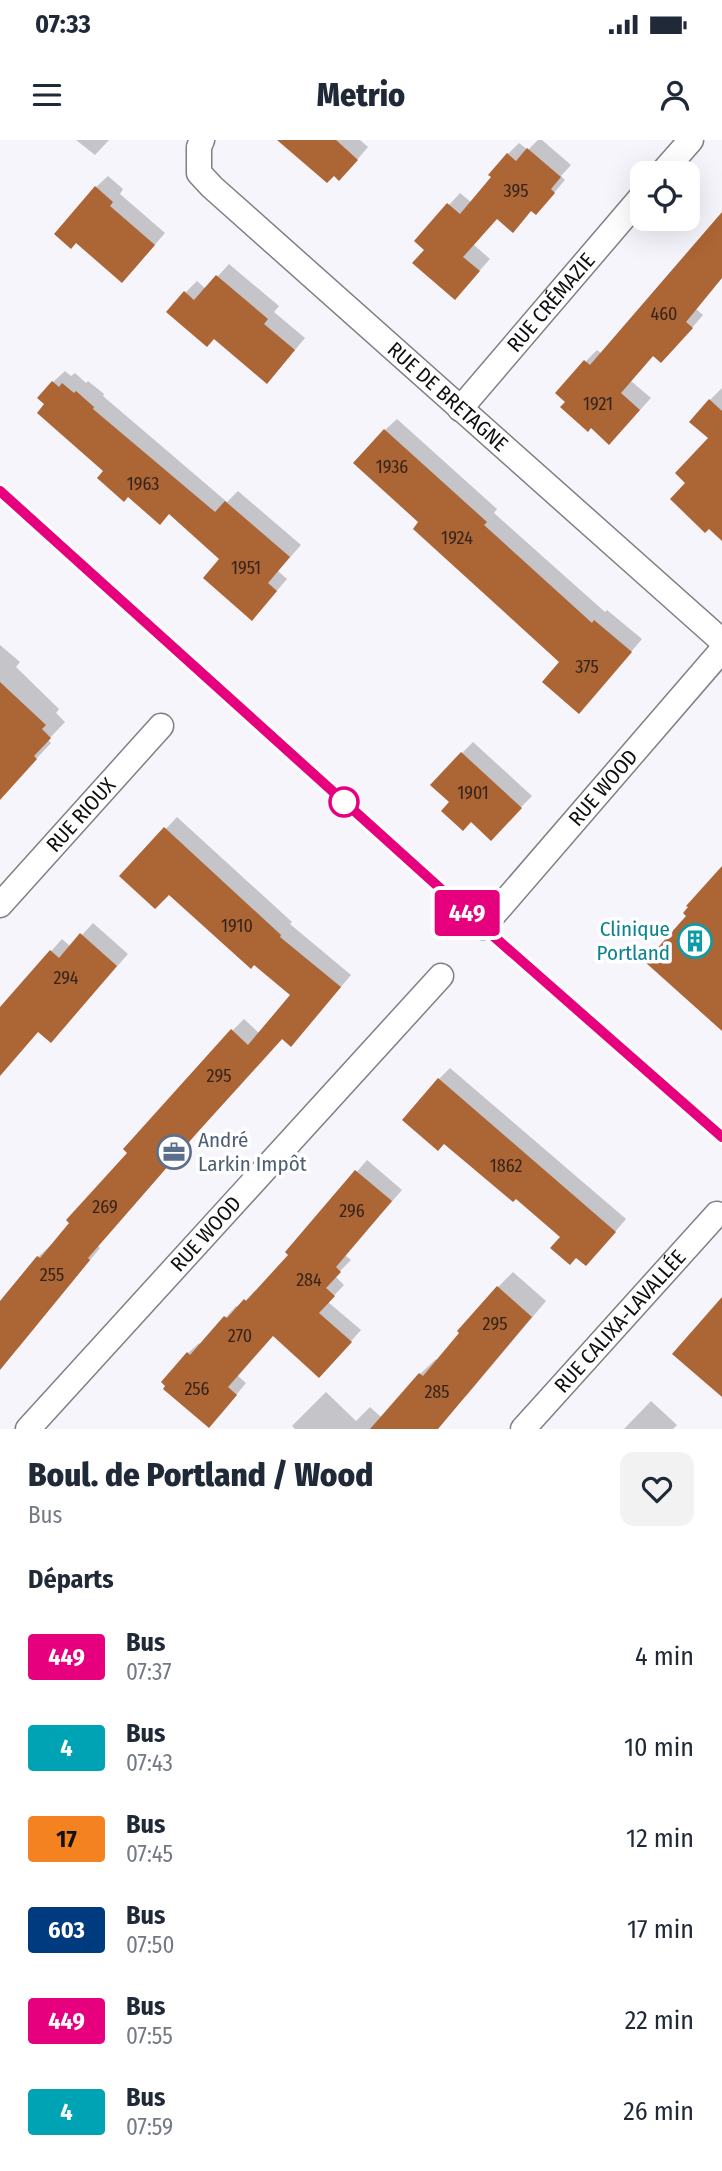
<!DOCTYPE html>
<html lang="fr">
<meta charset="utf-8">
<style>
body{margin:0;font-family:"Fira Sans Condensed",sans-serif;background:#f2f2f3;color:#1f2937;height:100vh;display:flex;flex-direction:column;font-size:26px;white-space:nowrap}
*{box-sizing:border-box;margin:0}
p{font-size:23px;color:#747a83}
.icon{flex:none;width:38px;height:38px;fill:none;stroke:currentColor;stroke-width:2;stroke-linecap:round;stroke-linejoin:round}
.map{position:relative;height:1289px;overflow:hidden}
.details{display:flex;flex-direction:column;background:#fff;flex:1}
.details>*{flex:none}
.badge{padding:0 14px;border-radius:5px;font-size:24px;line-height:46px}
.fabs{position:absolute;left:630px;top:21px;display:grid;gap:14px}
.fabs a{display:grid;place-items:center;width:70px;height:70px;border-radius:14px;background:#fff;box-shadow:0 7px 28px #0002;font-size:35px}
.map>.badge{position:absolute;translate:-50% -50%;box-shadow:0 0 0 4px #fff}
h2{padding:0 28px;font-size:26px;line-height:63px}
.round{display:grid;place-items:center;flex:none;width:74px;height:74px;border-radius:14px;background:#f2f2f3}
.overview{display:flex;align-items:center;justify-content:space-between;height:119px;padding:0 28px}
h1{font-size:33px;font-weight:800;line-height:52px}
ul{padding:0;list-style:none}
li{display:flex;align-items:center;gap:21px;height:91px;padding:0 28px}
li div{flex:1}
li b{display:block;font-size:26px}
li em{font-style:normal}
li .badge{min-width:77px;font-weight:700;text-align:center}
.status{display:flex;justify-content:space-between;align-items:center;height:49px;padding:0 35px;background:#fff;direction:ltr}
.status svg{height:19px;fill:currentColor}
header{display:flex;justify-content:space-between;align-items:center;height:91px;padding:0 28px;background:#fff;font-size:32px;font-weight:800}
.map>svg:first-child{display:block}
.shadow{fill:#0003}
.building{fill:#ac6534}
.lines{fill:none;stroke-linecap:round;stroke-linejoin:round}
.minor-casing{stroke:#817f85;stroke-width:27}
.minor{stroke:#fff;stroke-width:24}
.line-casing{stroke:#fff;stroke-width:16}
.line{stroke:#e6007e;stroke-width:10}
.stop-dot{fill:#fff;stroke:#e6007e;stroke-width:3.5}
.labels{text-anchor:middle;stroke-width:7;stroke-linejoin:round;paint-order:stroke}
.number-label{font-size:18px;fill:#36241a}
.street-label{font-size:21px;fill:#0f0f11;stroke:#fff}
.culture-label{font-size:21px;fill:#0d838f;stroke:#fff;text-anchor:end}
.service-label{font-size:21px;fill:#4e5e75;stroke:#fff;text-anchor:start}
</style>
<div class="status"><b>07:33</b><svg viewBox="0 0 49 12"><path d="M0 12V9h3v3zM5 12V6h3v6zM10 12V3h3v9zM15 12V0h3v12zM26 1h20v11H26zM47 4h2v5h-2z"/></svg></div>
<header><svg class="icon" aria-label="menu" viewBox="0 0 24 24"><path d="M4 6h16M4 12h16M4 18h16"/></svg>Metrio<svg class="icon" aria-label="person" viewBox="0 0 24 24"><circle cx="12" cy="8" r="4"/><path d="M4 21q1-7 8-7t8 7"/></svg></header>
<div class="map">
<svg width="722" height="1289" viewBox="0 0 722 1289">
<rect width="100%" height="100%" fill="#f7f5fc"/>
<path class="shadow" d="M 76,0 L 109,0 L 95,15 Z
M 296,0 L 360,0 L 368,7 L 351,27 Z
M 538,0 L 542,0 L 571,25 L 561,36 L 565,40 L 547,61 L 532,69 L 497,77 L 474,105 L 490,119 L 466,146 L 416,101 L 460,53 L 472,63 L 493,37 L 508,14 L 519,3 L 528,10 Z
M 108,36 L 123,49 L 120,54 L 165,93 L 134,129 L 96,47 Z
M 722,75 L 722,137 L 696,169 L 703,175 L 673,210 L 654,215 L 631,241 L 651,258 L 621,291 L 586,221 L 597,210 L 602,214 Z
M 229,124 L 279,166 L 274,172 L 305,198 L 278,230 L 185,153 L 197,141 L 206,149 Z
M 65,231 L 71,236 L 75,233 L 86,243 L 88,241 L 104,254 L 103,256 L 227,362 L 238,351 L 301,405 L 278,431 L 287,439 L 263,467 L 222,418 L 169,373 L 105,331 L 46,264 L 53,242 Z
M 722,248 L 722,308 L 710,260 Z
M 397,279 L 497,369 L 494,373 L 605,472 L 607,470 L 642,499 L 590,560 L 562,522 L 421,382 L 385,290 Z
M 0,505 L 20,522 L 16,527 L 59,569 L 56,573 L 65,582 L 48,600 L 51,603 L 23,633 L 0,650 Z
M 473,602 L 532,656 L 491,698 L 462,613 Z
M 177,677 L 292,782 L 290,784 L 351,835 L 302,893 L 283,898 L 208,980 L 98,1106 L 100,1108 L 19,1207 L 0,1224 L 0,1164 L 38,1117 L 50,1106 L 51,1107 L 232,891 L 244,879 L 260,894 L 292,855 L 169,753 L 122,736 Z
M 93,783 L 128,814 L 62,889 L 39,890 L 0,935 L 0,868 L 62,799 L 71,807 Z
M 450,928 L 626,1079 L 597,1113 L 562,1097 L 439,939 Z
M 367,1020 L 402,1050 L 345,1115 L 351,1120 L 335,1136 L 344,1145 L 328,1162 L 361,1190 L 330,1225 L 274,1194 L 237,1235 L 246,1243 L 220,1275 L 188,1213 L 199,1203 L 201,1205 L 236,1166 L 238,1168 L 256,1150 L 257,1151 L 291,1115 L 288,1112 Z
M 513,1132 L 546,1161 L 467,1255 L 451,1270 L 449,1268 L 431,1289 L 295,1289 L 292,1286 L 326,1252 L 356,1281 L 370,1267 L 382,1278 L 420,1234 L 436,1219 L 438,1221 L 498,1147 Z
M 651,1261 L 677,1285 L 673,1289 L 624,1289 Z"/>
<path class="building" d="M 277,0 L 336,0 L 358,20 L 339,41 L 334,36 L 327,43 Z
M 527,8 L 561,37 L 551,49 L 555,53 L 536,75 L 531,71 L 513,93 L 497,79 L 463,117 L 480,131 L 455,160 L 412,123 L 424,110 L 414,101 L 447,63 L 460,74 L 491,37 L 488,35 L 507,13 L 516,21 Z
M 95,46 L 113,62 L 110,66 L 155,105 L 122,143 L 76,103 L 71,109 L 54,94 Z
M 722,72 L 722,138 L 686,182 L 693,188 L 661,223 L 653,216 L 621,253 L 640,270 L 609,305 L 591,288 L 588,292 L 560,267 L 565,262 L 555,253 L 584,220 L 590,225 Z
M 216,135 L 268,179 L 264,184 L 295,210 L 267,244 L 214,199 L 207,207 L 166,172 L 184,151 L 194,160 Z
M 52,241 L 59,247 L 62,243 L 74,253 L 76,251 L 94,267 L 93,269 L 215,372 L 225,361 L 290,417 L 268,443 L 277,451 L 252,481 L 203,438 L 219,419 L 169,374 L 160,385 L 128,357 L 124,362 L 97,338 L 103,331 L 37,273 L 44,264 L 37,258 Z
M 709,259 L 722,271 L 722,401 L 709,389 L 705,393 L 670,359 L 685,343 L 675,333 L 708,298 L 689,282 Z
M 384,289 L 487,382 L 484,385 L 592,483 L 594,480 L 632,512 L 579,574 L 542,542 L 559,522 L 413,389 L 418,382 L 353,323 Z
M 0,542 L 46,585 L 42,589 L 51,598 L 34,616 L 37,619 L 0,660 Z
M 461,612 L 522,668 L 491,701 L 471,682 L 463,691 L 441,671 L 449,662 L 430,645 Z
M 164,687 L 281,795 L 280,797 L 341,847 L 291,907 L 282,899 L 196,994 L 88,1118 L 90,1120 L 0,1230 L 0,1161 L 37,1116 L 40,1118 L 69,1083 L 66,1080 L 127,1013 L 123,1009 L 231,889 L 248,905 L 290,855 L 254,825 L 251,829 L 169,755 L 155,769 L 119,736 Z
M 722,726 L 722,891 L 645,822 L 686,776 L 683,773 L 688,767 L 686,766 Z
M 80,793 L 117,826 L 51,903 L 38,892 L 0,936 L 0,867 L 50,810 L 59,818 Z
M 438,938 L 616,1092 L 586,1126 L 576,1118 L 570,1125 L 550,1108 L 560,1097 L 516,1059 L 513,1062 L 444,1004 L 438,1011 L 402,980 Z
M 355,1030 L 392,1061 L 336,1127 L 341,1132 L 326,1148 L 335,1156 L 319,1173 L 352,1202 L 319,1238 L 273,1196 L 228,1247 L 237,1255 L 209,1288 L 163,1249 L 165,1246 L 161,1242 L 187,1212 L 190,1215 L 224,1176 L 227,1178 L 244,1159 L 246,1161 L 288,1115 L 285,1112 Z
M 497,1146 L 532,1177 L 438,1289 L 370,1289 L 419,1233 L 423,1236 L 459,1193 L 457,1191 Z
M 722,1157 L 722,1257 L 672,1214 Z"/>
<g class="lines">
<g class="minor-casing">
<g id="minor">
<path id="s1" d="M 202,0 L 199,7 L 199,33 L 212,47 L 722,501"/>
<path d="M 662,33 L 691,0"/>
<path id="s2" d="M 460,269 L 642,56"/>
<path id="s3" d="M 0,765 L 161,586"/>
<path id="s4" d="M 483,787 L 722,510"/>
<path id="s5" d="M 28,1289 L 441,836"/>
<path id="s6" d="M 523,1289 L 717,1074"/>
</g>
</g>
<use href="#minor" class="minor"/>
</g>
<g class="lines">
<g class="line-casing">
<path id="line" d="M 0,351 L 483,787 L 722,997"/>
</g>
<use href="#line" class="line"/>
</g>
<defs>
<g id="building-ring" transform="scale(1.75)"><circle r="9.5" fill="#fff" stroke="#0f9aa8" stroke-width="1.5"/><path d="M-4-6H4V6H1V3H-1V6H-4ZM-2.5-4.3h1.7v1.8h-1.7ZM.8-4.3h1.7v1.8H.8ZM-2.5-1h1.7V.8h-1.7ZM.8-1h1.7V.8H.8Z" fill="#0f9aa8"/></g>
<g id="office-ring" transform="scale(1.75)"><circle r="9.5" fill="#fff" stroke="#5c6f8a" stroke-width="1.5"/><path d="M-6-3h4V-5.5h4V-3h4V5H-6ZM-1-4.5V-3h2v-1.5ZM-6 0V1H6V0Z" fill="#5c6f8a"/></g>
</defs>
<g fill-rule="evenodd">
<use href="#building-ring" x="695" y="801"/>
<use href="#office-ring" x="174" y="1012"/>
</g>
<circle class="stop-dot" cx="344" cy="662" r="14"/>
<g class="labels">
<g class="number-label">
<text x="516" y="57">395</text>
<text x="664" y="180">460</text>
<text x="598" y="270">1921</text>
<text x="392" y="333">1936</text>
<text x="143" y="350">1963</text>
<text x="457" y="404">1924</text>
<text x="246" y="434">1951</text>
<text x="587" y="533">375</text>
<text x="473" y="659">1901</text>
<text x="237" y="792">1910</text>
<text x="66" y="844">294</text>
<text x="219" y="942">295</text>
<text x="506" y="1032">1862</text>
<text x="105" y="1073">269</text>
<text x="352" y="1077">296</text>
<text x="52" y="1141">255</text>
<text x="309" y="1146">284</text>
<text x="495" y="1190">295</text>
<text x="240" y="1202">270</text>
<text x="197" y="1255">256</text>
<text x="437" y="1258">285</text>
</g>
<g class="street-label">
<text dy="7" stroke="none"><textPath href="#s2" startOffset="140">RUE CRÉMAZIE</textPath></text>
<text dy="7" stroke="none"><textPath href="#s1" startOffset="368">RUE DE BRETAGNE</textPath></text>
<text dy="7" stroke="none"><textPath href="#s4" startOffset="184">RUE WOOD</textPath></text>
<text dy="7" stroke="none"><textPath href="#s3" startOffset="121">RUE RIOUX</textPath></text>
<text dy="7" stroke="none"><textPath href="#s5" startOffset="264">RUE WOOD</textPath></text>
<text dy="7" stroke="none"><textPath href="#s6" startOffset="145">RUE CALIXA-LAVALLÉE</textPath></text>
</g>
<g class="culture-label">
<text x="670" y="796">Clinique<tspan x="670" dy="24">Portland</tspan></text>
</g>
<g class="service-label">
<text x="198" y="1007">André<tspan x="198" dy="24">Larkin Impôt</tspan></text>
</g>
</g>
</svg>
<div class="fabs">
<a><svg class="icon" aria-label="locate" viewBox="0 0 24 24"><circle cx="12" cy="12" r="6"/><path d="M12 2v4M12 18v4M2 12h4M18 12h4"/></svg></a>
</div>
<b class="badge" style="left:467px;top:773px;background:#e6007e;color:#fff">449</b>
</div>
<section class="details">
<div class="overview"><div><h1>Boul. de Portland / Wood</h1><p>Bus</p></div><a class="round"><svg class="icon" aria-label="heart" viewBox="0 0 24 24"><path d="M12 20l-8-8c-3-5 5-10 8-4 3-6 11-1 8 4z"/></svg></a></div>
<h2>Départs</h2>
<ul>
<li><span class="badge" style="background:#e6007e;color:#fff">449</span><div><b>Bus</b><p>07:37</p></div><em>4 min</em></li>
<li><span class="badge" style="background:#00a3b4;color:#fff">4</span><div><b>Bus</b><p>07:43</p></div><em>10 min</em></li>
<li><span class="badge" style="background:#f58220;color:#111">17</span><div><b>Bus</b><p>07:45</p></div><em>12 min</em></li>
<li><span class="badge" style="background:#003b80;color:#fff">603</span><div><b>Bus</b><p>07:50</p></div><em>17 min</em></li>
<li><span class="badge" style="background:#e6007e;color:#fff">449</span><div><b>Bus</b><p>07:55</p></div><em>22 min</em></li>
<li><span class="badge" style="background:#00a3b4;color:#fff">4</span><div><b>Bus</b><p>07:59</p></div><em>26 min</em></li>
</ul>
</section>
